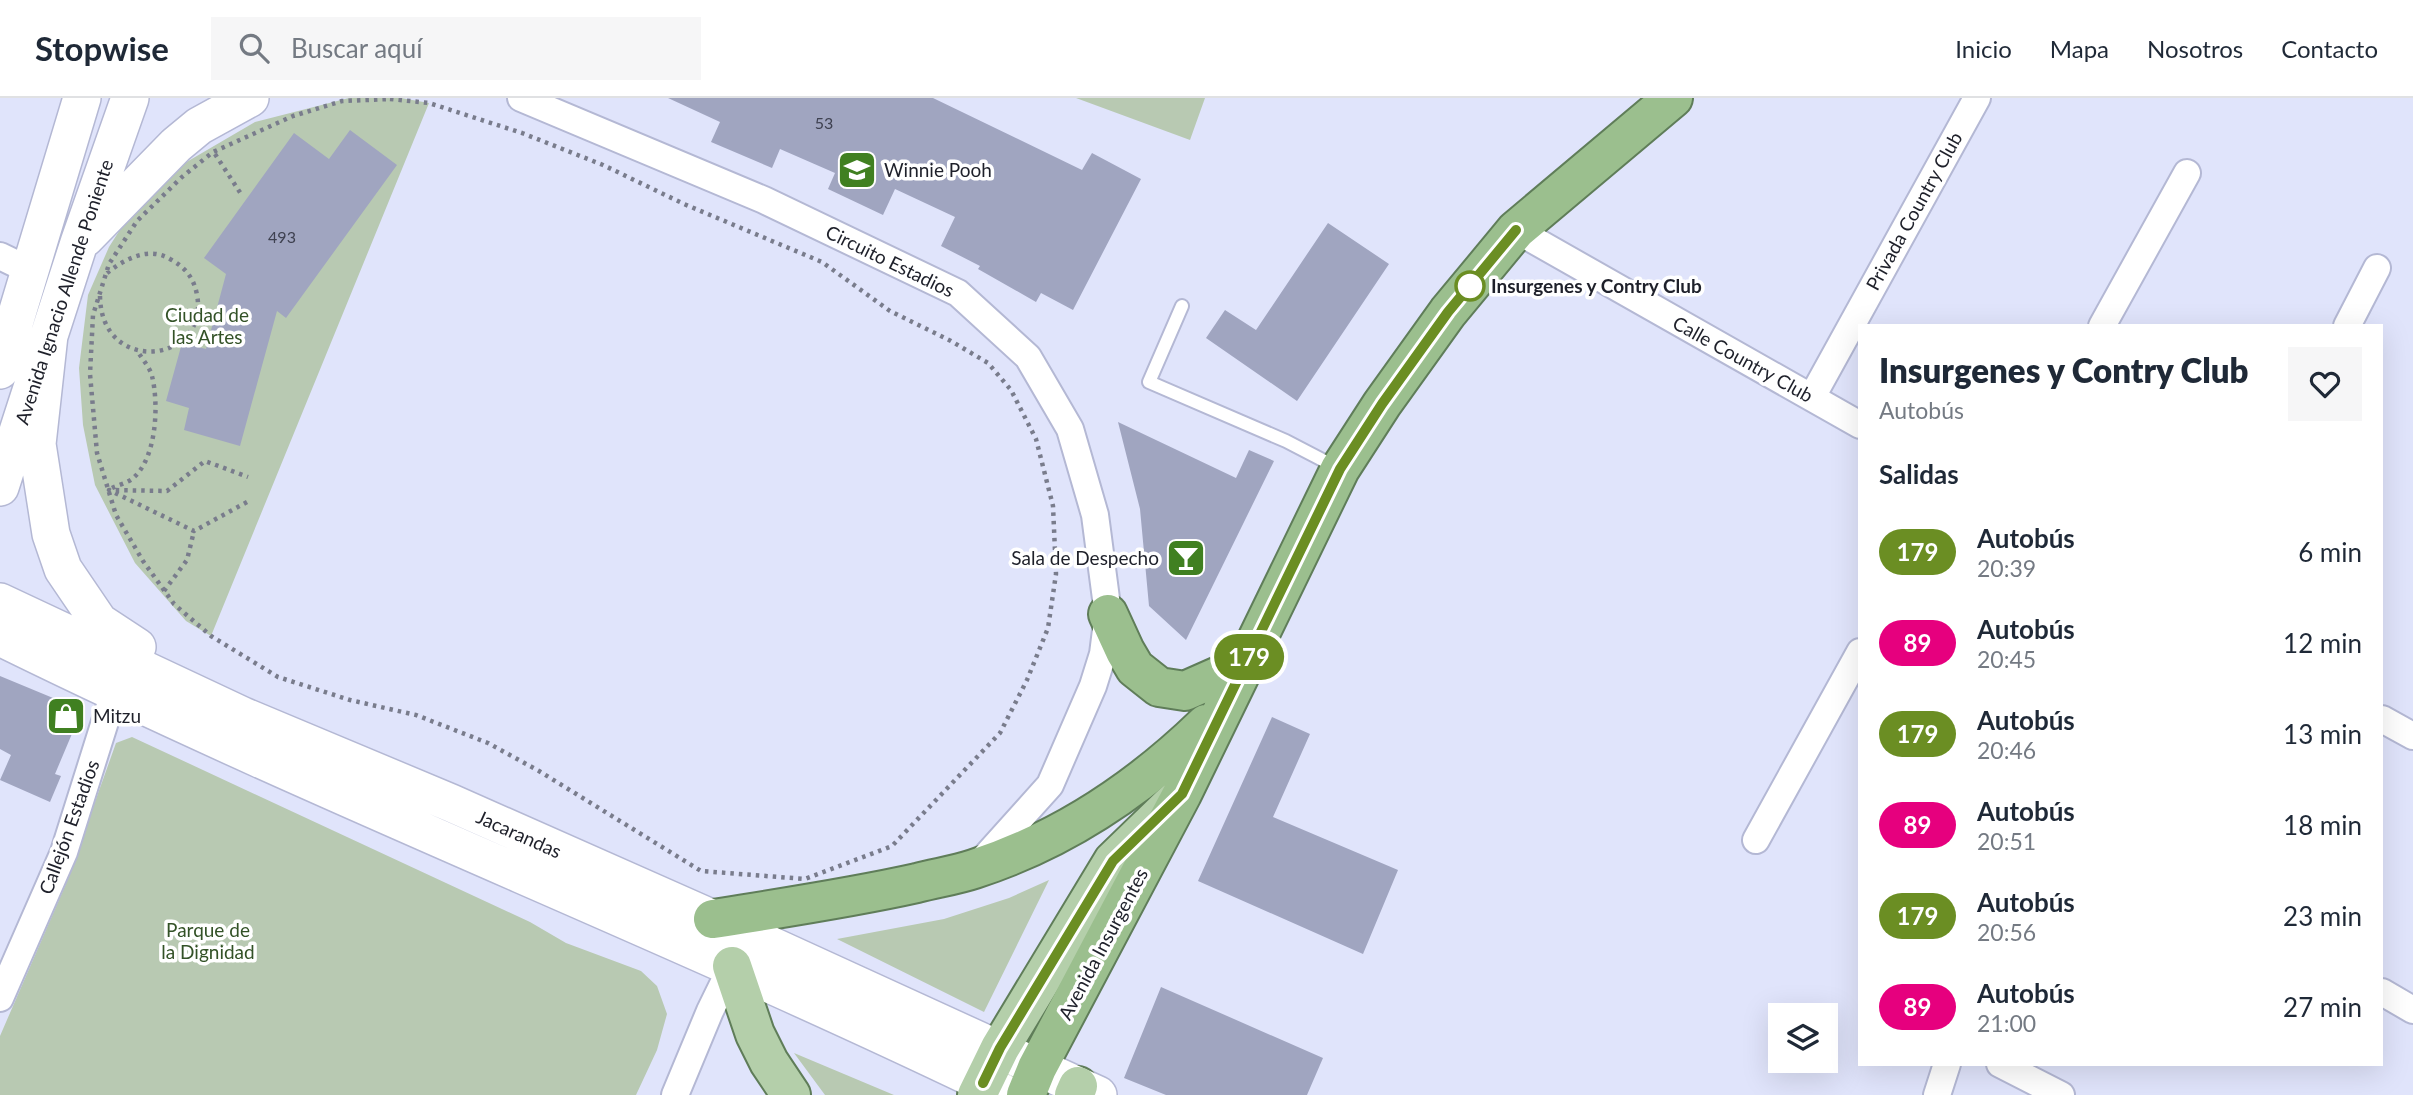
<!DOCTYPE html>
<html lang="es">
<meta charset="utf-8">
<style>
body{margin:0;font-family:Lato,sans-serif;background:#f6f6f7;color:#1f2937;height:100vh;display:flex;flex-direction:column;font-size:26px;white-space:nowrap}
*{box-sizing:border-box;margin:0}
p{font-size:23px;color:#747a83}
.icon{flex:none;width:38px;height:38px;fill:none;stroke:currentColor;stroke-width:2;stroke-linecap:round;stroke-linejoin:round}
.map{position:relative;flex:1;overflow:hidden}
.side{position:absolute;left:1858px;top:226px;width:525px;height:742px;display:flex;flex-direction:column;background:#fff;border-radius:0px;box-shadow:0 7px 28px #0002}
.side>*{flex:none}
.badge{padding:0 14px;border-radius:23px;font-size:24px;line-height:46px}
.fabs{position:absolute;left:1768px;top:905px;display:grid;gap:14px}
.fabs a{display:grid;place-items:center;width:70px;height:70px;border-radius:0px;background:#fff;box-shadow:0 7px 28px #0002;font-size:35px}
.map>.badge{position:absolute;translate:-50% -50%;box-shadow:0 0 0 4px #fff}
h2{padding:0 21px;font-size:26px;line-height:63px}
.round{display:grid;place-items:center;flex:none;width:74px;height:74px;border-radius:0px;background:#f6f6f7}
.head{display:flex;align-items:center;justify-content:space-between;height:119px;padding:0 21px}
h1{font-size:33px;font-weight:800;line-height:52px}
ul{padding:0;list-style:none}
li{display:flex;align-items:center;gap:21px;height:91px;padding:0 21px}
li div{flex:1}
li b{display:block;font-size:26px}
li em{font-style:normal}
li .badge{min-width:77px;font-weight:700;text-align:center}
header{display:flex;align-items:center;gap:42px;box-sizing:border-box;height:98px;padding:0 35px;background:#fff;border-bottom:2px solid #e0e1e3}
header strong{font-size:33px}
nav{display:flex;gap:38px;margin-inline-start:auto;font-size:24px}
.search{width:490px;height:63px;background:#f6f6f7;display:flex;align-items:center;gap:18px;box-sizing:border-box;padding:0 24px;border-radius:0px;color:#747a83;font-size:26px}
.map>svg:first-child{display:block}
.green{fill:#b8c9b2}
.building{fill:#a0a5c0}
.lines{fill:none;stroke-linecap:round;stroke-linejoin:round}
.service-casing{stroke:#b4b8d4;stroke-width:16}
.minor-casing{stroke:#b4b8d4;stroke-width:30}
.secondary-casing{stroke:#b4b8d4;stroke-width:40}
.primary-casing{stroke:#5f7d59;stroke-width:42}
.trunk-casing{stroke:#5f7d59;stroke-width:42}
.path{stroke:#797c8c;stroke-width:4.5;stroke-dasharray:3.5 5;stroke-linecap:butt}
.service{stroke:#fff;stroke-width:12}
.minor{stroke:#fff;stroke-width:26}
.secondary{stroke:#fff;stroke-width:37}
.primary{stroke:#b4cfaa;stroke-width:38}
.trunk{stroke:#9bbf8e;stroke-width:38}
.line-casing{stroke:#fff;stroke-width:16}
.line{stroke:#6b8e23;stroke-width:10}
.stop-dot{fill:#fff;stroke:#6b8e23;stroke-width:3.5}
.labels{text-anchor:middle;stroke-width:7;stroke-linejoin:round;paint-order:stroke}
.number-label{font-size:16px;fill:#3e4150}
.poi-label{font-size:19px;fill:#1e202a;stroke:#fff;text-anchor:start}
.street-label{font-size:19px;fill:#1e202a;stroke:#fff}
.stop-label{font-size:19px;font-weight:bold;fill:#1e202a;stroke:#fff;text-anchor:start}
.park-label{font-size:19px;fill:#335227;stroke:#fff}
</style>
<header>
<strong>Stopwise</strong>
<div class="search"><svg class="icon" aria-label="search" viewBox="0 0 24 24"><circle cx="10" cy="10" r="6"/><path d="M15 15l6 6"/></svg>Buscar aquí</div>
<nav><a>Inicio</a><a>Mapa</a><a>Nosotros</a><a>Contacto</a></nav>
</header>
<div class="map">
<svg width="2413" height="997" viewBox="0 0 2413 997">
<rect width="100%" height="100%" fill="#e0e4fb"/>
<path class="green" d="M 349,0 L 401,0 L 429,5 L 211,538 L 186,523 L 135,465 L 95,387 L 83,327 L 79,270 L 88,197 L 109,149 L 137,105 L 178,69 L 255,24 Z
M 1076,0 L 1205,0 L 1190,42 Z
M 132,639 L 530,824 L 566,845 L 641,873 L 657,888 L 667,916 L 657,952 L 636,997 L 0,997 L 0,938 L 65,788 L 116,645 Z
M 1049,782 L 984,914 L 837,841 L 944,821 L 1009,800 Z
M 794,955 L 894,997 L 825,997 Z"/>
<path class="building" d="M 668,0 L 933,0 L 1082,72 L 1092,55 L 1141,81 L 1073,212 L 1041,195 L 1036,204 L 978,171 L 980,168 L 941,148 L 955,119 L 895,91 L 883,117 L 828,91 L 835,75 L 780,51 L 772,70 L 711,44 L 720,24 Z
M 350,32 L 397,67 L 286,220 L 277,213 L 240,348 L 184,332 L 189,310 L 166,303 L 182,245 L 206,251 L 226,176 L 204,160 L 294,35 L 329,61 Z
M 1328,125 L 1389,166 L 1297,303 L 1206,240 L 1225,212 L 1256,232 Z
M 1118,324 L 1236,380 L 1249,352 L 1274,363 L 1186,542 L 1149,508 L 1140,411 Z
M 0,578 L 82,612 L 55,676 L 61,678 L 50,704 L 0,682 L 11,657 L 0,651 Z
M 1272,619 L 1310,636 L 1273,719 L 1398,772 L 1363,856 L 1198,783 Z
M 1161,889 L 1323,960 L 1307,997 L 1166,997 L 1124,980 Z"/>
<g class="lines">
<g class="service-casing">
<path id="service" d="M 1182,208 L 1149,284 L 1286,343 L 1336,369"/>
</g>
<g class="minor-casing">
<path id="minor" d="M 521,0 L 764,102 L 958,195 L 1028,259 L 1070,331 L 1095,417 L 1108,516 L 1103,556 L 1093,588 L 1050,687 L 980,765
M 1516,132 L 1860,327
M 0,158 L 31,173
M 2102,228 L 2187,75
M 2347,228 L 2377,170
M 1812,299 L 1977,0
M 2382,621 L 2413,638
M 1756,742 L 1860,554
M 2382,894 L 2413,912
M 0,900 L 64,754 L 114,595
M 2000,966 L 2061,997
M 675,997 L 710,913 L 732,868
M 1937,997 L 1947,966"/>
</g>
<g class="secondary-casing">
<path id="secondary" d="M 85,140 L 176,47 L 199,28 L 250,0
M 49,237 L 37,346 L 51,436 L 63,471 L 99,524 L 137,549
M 0,272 L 82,0
M 0,389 L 79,145 L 130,0
M 0,504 L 243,618 L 451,705 L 713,821 L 1098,997
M 0,539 C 331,702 676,836 1008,997"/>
</g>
<g class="primary-casing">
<path id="primary" d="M 732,868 L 755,936 L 769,964 L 791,997
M 977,997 L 1000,950 L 1113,763 L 1176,702
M 1074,997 L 1078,988"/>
</g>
<g class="trunk-casing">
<path id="trunk" d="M 1108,516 L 1125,553 L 1135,570 L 1159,589 L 1185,593 L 1246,566
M 713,821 C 782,810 850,800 917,785 C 936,780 956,777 974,771 C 1064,742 1139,691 1206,626
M 1026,997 L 1037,970 L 1182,696 L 1340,371 L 1382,306 L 1448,214 L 1516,132 L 1673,0"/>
</g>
<path class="path" d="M 390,1 L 429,5 L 522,35 L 603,67 L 684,106 L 822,164 L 890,213 L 951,243 L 988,265 L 1011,292 L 1036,341 L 1053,408 L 1056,476 L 1048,530 L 1027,582 L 1000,635 L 892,748 L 805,781 L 701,773 L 539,673 L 488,645 L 416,617 L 350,602 L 278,579 L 211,538 L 174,506 L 143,463 L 116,417 L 97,355 L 90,276 L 93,217 L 109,166 L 137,123 L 182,79 L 213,54 L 293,18 L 342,3 Z
M 215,56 L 241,96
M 100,198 C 101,279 210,265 197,197 C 194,180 185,169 170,161 C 148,148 125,161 107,175
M 112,390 C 118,387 127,385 132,381 C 157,361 159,306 152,278 C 150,270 143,262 138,254
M 247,404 L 194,433 L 109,392 L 167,393 L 205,363 L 248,379
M 164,493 L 187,462 L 194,433"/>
<use href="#service" class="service"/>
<use href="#minor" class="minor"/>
<use href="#secondary" class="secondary"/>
<use href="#primary" class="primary"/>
<use href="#trunk" class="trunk"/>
</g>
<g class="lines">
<g class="line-casing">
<path id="line" d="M 983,985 L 1000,950 L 1113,763 L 1182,696 L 1340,371 L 1382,306 L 1448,214 L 1516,132"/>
</g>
<use href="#line" class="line"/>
</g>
<defs>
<g id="school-square" transform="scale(2.0125)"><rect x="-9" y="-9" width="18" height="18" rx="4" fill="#408021" stroke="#fff"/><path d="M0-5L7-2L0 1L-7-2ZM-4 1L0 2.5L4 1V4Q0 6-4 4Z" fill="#fff"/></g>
<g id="bar-square" transform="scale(2.0125)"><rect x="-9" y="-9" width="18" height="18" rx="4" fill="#408021" stroke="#fff"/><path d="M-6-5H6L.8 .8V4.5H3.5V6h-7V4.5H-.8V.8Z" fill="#fff"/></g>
<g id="shop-square" transform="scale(2.0125)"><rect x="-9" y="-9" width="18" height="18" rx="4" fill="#408021" stroke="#fff"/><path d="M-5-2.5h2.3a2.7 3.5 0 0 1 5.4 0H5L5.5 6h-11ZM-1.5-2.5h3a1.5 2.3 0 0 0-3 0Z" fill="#fff"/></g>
</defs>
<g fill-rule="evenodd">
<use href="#school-square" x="857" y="72"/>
<use href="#bar-square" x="1186" y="460"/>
<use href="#shop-square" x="66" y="618"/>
</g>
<circle class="stop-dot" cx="1470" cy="188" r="14"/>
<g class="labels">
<g class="number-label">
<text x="824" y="31">53</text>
<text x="282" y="145">493</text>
</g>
<g class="poi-label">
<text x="884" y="79">Winnie Pooh</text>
<text x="1159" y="467" text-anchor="end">Sala de Despecho</text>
<text x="93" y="625">Mitzu</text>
</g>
<g class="street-label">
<text transform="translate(1914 113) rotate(-61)" y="7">Privada Country Club</text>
<text transform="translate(890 163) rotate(26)" y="7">Circuito Estadios</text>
<text transform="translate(64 194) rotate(-72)" y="7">Avenida Ignacio Allende Poniente</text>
<text transform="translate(1743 261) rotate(29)" y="7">Calle Country Club</text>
<text transform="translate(69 729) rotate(-70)" y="7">Callejón Estadios</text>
<text transform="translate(519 736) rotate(24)" y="7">Jacarandas</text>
<text transform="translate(1103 846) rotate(-62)" y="7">Avenida Insurgentes</text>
</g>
<g class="stop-label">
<text x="1491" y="195">Insurgenes y Contry Club</text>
</g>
<g class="park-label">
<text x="207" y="224">Ciudad de<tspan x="207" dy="22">las Artes</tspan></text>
<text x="208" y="839">Parque de<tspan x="208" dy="22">la Dignidad</tspan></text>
</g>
</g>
</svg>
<div class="fabs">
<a><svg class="icon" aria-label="layers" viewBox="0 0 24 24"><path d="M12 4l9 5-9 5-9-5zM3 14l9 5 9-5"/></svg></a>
</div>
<b class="badge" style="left:1249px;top:559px;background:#6b8e23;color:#fff">179</b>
<section class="side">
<div class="head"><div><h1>Insurgenes y Contry Club</h1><p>Autobús</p></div><a class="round"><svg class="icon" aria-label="heart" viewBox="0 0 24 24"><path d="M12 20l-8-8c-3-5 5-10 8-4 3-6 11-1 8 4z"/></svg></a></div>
<h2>Salidas</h2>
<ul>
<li><span class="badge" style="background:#6b8e23;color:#fff">179</span><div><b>Autobús</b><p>20:39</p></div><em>6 min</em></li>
<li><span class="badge" style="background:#e6007e;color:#fff">89</span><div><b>Autobús</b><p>20:45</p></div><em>12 min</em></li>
<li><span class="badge" style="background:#6b8e23;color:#fff">179</span><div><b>Autobús</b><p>20:46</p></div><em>13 min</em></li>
<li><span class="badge" style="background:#e6007e;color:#fff">89</span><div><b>Autobús</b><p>20:51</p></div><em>18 min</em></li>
<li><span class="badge" style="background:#6b8e23;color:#fff">179</span><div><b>Autobús</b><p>20:56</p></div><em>23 min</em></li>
<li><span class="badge" style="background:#e6007e;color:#fff">89</span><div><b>Autobús</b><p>21:00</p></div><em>27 min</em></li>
</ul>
</section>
</div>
